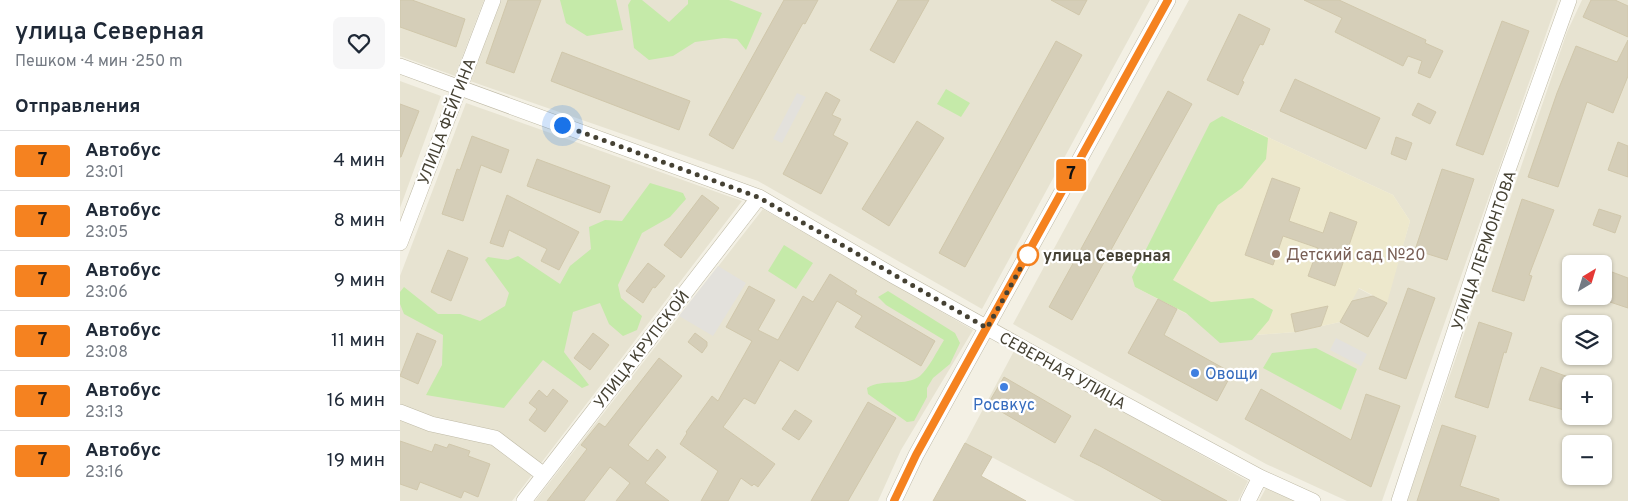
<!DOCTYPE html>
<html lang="ru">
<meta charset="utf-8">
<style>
body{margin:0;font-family:Overpass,sans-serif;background:#f6f6f7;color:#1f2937;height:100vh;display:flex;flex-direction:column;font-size:19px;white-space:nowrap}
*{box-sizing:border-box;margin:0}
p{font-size:16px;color:#747a83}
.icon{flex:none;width:28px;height:28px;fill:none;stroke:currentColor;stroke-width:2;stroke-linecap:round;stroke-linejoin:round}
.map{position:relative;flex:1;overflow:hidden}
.sheet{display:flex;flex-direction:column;background:#fff;width:400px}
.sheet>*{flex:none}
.badge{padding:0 10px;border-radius:4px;font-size:18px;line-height:32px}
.needle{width:32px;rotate:38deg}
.controls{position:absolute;left:1162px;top:255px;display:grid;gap:10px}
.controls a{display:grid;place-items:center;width:50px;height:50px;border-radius:8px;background:#fff;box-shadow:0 1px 4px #0004;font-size:25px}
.you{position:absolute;width:25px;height:25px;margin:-12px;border:4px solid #fff;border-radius:50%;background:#1a73e8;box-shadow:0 0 0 8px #1a73e833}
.map>.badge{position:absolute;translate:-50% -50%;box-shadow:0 0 0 2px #fff}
h2{padding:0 15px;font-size:19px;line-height:45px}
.round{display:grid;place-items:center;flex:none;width:52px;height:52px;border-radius:8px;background:#f6f6f7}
.headline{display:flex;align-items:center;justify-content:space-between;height:85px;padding:0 15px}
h1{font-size:24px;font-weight:600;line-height:38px}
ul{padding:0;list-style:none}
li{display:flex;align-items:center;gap:15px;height:60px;padding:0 15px;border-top:1px solid #e0e1e3}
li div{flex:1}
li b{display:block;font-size:19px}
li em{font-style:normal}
li .badge{min-width:55px;font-weight:700;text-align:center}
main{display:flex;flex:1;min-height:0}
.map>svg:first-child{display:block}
.residential{fill:#e7e3d1;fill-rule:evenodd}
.education{fill:#ede8cc}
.green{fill:#c5eaa9}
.parking{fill:#e3e1dc}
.building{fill:#d5ceb8;stroke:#d0c7ab}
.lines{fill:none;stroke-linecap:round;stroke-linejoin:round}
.minor-casing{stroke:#bfbaa6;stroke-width:16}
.minor{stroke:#fff;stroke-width:15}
.line-casing{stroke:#fff;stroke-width:11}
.line{stroke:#f58220;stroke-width:8}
.walk{stroke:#454133;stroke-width:5;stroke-dasharray:0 9}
.education-dot{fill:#8d6e63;stroke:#fff;stroke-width:2}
.stop-dot{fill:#fff;stroke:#f58220;stroke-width:2.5}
.shop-dot{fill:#3f7fe0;stroke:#fff;stroke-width:2}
.labels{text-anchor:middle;stroke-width:4.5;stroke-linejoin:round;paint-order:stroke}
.street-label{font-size:16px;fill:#454133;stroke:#fff}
.education-label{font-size:16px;fill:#785e54;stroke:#fff;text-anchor:start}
.stop-label{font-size:16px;font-weight:bold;fill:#454133;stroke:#fff;text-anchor:start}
.shop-label{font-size:16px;fill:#366cbe;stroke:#fff;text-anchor:start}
</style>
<main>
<section class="sheet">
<div class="headline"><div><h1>улица Северная</h1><p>Пешком · 4 мин · 250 m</p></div><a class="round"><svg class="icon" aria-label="heart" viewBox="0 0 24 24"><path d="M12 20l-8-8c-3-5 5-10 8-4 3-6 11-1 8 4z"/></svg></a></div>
<h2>Отправления</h2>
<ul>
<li><span class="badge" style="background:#f58220;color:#111">7</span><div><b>Автобус</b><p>23:01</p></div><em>4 мин</em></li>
<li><span class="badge" style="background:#f58220;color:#111">7</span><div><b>Автобус</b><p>23:05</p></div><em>8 мин</em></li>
<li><span class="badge" style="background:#f58220;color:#111">7</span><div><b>Автобус</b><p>23:06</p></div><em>9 мин</em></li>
<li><span class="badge" style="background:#f58220;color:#111">7</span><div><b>Автобус</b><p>23:08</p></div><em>11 мин</em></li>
<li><span class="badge" style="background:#f58220;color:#111">7</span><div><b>Автобус</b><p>23:13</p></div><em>16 мин</em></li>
<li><span class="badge" style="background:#f58220;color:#111">7</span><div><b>Автобус</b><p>23:16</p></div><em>19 мин</em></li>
</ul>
</section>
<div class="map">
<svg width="1228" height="501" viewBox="0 0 1228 501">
<rect width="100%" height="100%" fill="#f3f0e4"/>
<path class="residential" d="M 0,0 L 84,0 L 55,76 L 0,56 Z
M 100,0 L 750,0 L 582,309 L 358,181 L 70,81 Z
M 789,0 L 1158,0 L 982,501 L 947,501 L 866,464 L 613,324 ZM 822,116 L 993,195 L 1010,221 L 986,303 L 958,288 L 940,322 L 895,332 L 831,337 L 735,287 Z
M 1182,0 L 1228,0 L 1228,501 L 1007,501 L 1167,32 ZM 1171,264 L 1204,264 L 1204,296 L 1171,296 ZM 1171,324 L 1204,324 L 1204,356 L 1171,356 ZM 1171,384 L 1204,384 L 1204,416 L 1171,416 ZM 1171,444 L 1204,444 L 1204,476 L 1171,476 Z
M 0,81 L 41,96 L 0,208 Z
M 66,103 L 342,201 L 112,501 L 0,501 L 0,276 Z
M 363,209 L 573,330 L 501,450 L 478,501 L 135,501 Z
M 614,351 L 848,481 L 838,501 L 675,501 L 565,443 Z
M 866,488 L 895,501 L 859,501 Z"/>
<path class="education" d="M 822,116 L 993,195 L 1010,221 L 987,303 L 959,288 L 940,322 L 895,332 L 831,337 L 735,287 Z"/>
<path class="green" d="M 160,0 L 216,0 L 223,30 L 187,36 L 166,23 Z
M 231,0 L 242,0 L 269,22 L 288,4 L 288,0 L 329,0 L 362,13 L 346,50 L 337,39 L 324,38 L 295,42 L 273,56 L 249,60 L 234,48 L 228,5 Z
M 546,89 L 570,103 L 561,117 L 537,104 Z
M 822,116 L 868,138 L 866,159 L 842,188 L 818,205 L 773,280 L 811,302 L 853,298 L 873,310 L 869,320 L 852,340 L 820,343 L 786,313 L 735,287 L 732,277 L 810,123 Z
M 250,183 L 283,193 L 286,199 L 270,217 L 242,233 L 218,285 L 221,298 L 242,316 L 237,330 L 223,336 L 209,324 L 200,303 L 173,312 L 164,352 L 189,385 L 182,388 L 143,360 L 104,408 L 26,395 L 42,365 L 43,335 L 4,314 L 0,304 L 0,292 L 4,287 L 38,314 L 60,314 L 80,321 L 105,306 L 109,293 L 85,260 L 88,257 L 108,260 L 118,256 L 160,284 L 170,266 L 191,249 L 189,227 L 205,220 L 222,221 Z
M 384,245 L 413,263 L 396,289 L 368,271 Z
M 488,291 L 555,333 L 560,343 L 550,364 L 533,378 L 527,388 L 527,397 L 514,421 L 507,422 L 468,394 L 467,388 C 483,378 506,387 520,376 C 529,368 537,351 544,340 L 486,305 L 478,297 Z
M 916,348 L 957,369 L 941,410 L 863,368 L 872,353 Z"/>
<path class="parking" d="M 397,93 L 406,97 L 382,143 L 373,139 Z
M 318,266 L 346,283 L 313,336 L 279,316 Z
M 936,338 L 967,354 L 961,366 L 930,350 Z"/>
<path class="building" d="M 0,0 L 12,0 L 65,19 L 56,47 L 0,27 Z
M 108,0 L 141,0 L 114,73 L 86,63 Z
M 384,0 L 418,0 L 405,24 L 403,23 L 333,149 L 309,135 Z
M 498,0 L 529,0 L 494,63 L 470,50 Z
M 651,0 L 687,0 L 679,15 Z
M 904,0 L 939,0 L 1026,40 L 1025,43 L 1043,51 L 1030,78 L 1018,73 L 1022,61 L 1008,56 L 1003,66 L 935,32 L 942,18 Z
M 1191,0 L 1215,0 L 1228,6 L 1228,37 L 1183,17 Z
M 839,14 L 870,29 L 863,45 L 860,44 L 842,81 L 844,82 L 838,95 L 807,80 Z
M 1102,21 L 1129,31 L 1083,155 L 1056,145 Z
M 1228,40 L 1228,76 L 1213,113 L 1187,102 L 1158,187 L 1128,177 L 1157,93 L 1176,46 L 1217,62 Z
M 656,41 L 682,55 L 565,267 L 539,253 Z
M 162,52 L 290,101 L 279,130 L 151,81 Z
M 895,79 L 980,118 L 966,149 L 880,111 Z
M 768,91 L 792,104 L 672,320 L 649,307 Z
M 426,92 L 440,100 L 432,115 L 441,119 L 433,135 L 448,143 L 421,194 L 383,174 Z
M 1018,103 L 1036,112 L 1030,124 L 1012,115 Z
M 0,104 L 19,111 L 1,157 L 0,157 Z
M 517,121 L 544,138 L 489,226 L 462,209 Z
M 72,136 L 109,150 L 101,173 L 81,165 L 63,221 L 42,214 L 57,169 L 60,170 Z
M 996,137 L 1012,143 L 1006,160 L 991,154 Z
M 1218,142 L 1228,146 L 1228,177 L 1208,170 Z
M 137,159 L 210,186 L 200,213 L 127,186 Z
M 1042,169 L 1074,179 L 1047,260 L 1015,250 Z
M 872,178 L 900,188 L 889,221 L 923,233 L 930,212 L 957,222 L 935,286 L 908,276 L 918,248 L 883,236 L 873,265 L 845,255 Z
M 107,195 L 179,232 L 159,270 L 141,261 L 147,249 L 109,230 L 103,247 L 90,243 Z
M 302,195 L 319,208 L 281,258 L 264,245 Z
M 1122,199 L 1154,210 L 1129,275 L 1132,276 L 1124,301 L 1092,291 Z
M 1199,209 L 1221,216 L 1215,233 L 1193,225 Z
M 48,250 L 68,258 L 51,301 L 31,292 Z
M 248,263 L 265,276 L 255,288 L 253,287 L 243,303 L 226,291 Z
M 1204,269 L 1228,278 L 1228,308 L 1204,300 Z
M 430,274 L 457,291 L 455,294 L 535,341 L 521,366 L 455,327 L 462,316 L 437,301 L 398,371 L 380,360 L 355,404 L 344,398 L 323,427 L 375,464 L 358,487 L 354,484 L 352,486 L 341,478 L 328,501 L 301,501 L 318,471 L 280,444 L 287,433 L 286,432 L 312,396 L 318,401 L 352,341 L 326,327 L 349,286 L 375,300 L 358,330 L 378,340 L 403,296 L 413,302 Z
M 1008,288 L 1035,298 L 1006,379 L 979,369 Z
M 973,296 L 987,303 L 968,337 L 940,322 L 952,301 Z
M 758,299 L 777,309 L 764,335 L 832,373 L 817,401 L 728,353 Z
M 928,306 L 921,326 L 895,332 L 891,314 Z
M 1079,322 L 1112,333 L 1106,353 L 1104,352 L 1088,408 L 1055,397 Z
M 17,333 L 36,341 L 18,384 L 0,376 Z
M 193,333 L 209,345 L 190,370 L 174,358 Z
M 295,333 L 307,342 L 307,346 L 302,353 L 288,342 Z
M 259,358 L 282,376 L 228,445 L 248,461 L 257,449 L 266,457 L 245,483 L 269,501 L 216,501 L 230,483 L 210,467 L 184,501 L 147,501 L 187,449 L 181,445 L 199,423 L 205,427 Z
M 1141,367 L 1171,378 L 1171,412 L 1129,400 Z
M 604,377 L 671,416 L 655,443 L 588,404 Z
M 153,389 L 168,401 L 145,432 L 129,420 L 137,409 L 129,403 L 139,390 L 147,397 Z
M 861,389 L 951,440 L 966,394 L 1000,406 L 971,487 L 845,419 Z
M 468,402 L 496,418 L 448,501 L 411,501 Z
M 395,410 L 412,421 L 399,440 L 382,429 Z
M 1042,425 L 1076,436 L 1060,486 L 1099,499 L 1099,501 L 1017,501 Z
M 695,429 L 827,501 L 763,501 L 700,466 L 680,456 Z
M 0,441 L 32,452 L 35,444 L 47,448 L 49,444 L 70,451 L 68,456 L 90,464 L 78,497 L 64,491 L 61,498 L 20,482 L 17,490 L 0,484 Z
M 565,443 L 592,457 L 581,476 L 626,501 L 533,501 Z"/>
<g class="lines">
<g class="minor-casing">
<path id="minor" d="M 0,66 L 359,197 L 494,276 L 699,390 L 860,477 L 913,501
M 0,243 L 93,0
M 0,412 L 31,424 L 95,438 L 144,475
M 124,501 L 359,197
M 494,501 L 516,455 L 768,0
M 848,501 L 860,477
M 999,501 L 1104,181 L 1169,0"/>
</g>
<use href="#minor" class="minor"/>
</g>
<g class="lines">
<g class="line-casing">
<path id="line" d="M 494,501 L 516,455 L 768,0"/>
</g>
<use href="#line" class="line"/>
<path class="walk" d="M 162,125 L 358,197 L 587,328 L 628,255"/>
</g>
<circle class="education-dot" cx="876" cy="254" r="5"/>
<circle class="stop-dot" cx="628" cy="255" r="10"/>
<g class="shop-dot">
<circle cx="795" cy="373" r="5"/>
<circle cx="604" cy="387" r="5"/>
</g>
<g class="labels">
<g class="street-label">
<text transform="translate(46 121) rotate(-69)" y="6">УЛИЦА ФЕЙГИНА</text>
<text transform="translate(1083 250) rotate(-71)" y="6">УЛИЦА ЛЕРМОНТОВА</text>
<text transform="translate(241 349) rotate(-52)" y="6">УЛИЦА КРУПСКОЙ</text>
<text transform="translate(663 370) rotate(29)" y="6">СЕВЕРНАЯ УЛИЦА</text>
</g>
<g class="education-label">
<text x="886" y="260">Детский сад №20</text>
</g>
<g class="stop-label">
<text x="643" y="261">улица Северная</text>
</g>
<g class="shop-label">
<text x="805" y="379">Овощи</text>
<text x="604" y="410" text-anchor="middle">Росвкус</text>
</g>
</g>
</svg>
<div class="controls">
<a><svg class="needle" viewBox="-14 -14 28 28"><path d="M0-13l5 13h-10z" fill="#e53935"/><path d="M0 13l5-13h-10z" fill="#747a83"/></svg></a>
<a><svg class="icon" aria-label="layers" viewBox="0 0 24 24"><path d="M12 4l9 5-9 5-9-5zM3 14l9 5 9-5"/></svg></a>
<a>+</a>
<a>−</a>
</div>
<div class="you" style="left:162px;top:125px"></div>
<b class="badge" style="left:671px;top:175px;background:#f58220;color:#111">7</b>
</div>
</main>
